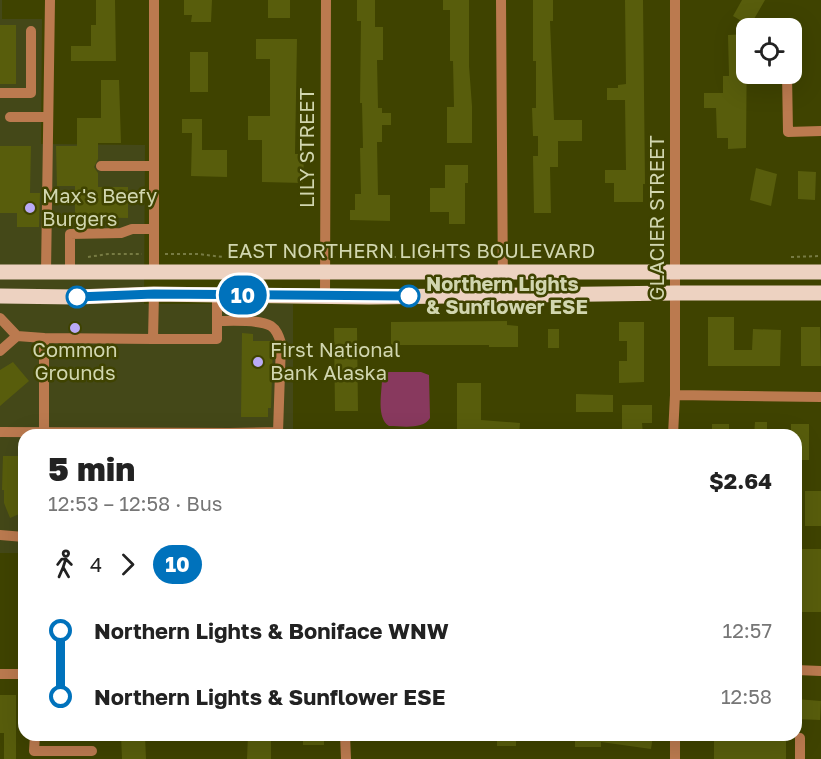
<!DOCTYPE html>
<meta charset="utf-8">
<style>
body{margin:0;font-family:"Golos Text",sans-serif;background:#f6f6f6;color:#222;height:100vh;display:flex;flex-direction:column;font-size:22px;white-space:nowrap}
*{box-sizing:border-box;margin:0}
p{font-size:20px;color:#767676}
.icon{flex:none;width:33px;height:33px;fill:none;stroke:currentColor;stroke-width:2;stroke-linecap:round;stroke-linejoin:round}
.map{position:relative;flex:1;overflow:hidden}
.details{position:absolute;left:18px;top:429px;width:784px;height:312px;display:flex;flex-direction:column;background:#fff;border-radius:18px;box-shadow:0 6px 24px #0002}
.details>*{flex:none}
.badge{padding:0 12px;border-radius:20px;font-size:21px;line-height:39px}
.buttons{position:absolute;left:736px;top:18px;display:grid;gap:12px}
.buttons a{display:grid;place-items:center;width:66px;height:66px;border-radius:12px;background:#fff;box-shadow:0 6px 24px #0002;font-size:30px}
.map>.badge{position:absolute;translate:-50% -50%;box-shadow:0 0 0 3px #fff}
.legs{display:flex;align-items:center;gap:9px;height:66px;padding:0 30px;font-size:20px}
.legs p{margin-inline-start:auto}
.overview{display:flex;align-items:center;justify-content:space-between;height:102px;padding:0 30px}
h1{font-size:33px;font-weight:800;line-height:45px}
ul{padding:0 30px;list-style:none}
li{display:flex;align-items:center;gap:21px;height:66px;font-size:22px}
li i{display:grid;place-items:center;width:9px;height:100%;margin:0 8px;background:currentColor}
li i::after{content:'';width:15px;height:15px;margin:-8px;border:4px solid;border-radius:50%;background:#fff}
li p{margin-inline-start:auto}
li:first-child i{background:linear-gradient(#0000 50%,currentColor 0)}
li:last-child i{background:linear-gradient(currentColor 50%,#0000 0)}
.map>svg:first-child{display:block}
.built{fill:#444818}
.green{fill:#88395e}
.building{fill:#585d0c}
.lines{fill:none;stroke-linecap:round;stroke-linejoin:round}
.path{stroke:#777b43;stroke-width:2;stroke-dasharray:3 3;stroke-linecap:butt}
.minor{stroke:#bb7a4f;stroke-width:10}
.major{stroke:#edd2c1;stroke-width:15}
.line-1-casing{stroke:#fff;stroke-width:14}
.line-1{stroke:#0072bc;stroke-width:9}
.poi-dot{fill:#baaaf6;stroke:#3f4300;stroke-width:2}
.stop-1-dot{fill:#fff;stroke:#0072bc;stroke-width:3}
.labels{text-anchor:middle;stroke-width:5;stroke-linejoin:round;paint-order:stroke}
.street-label{font-size:20px;fill:#d1d6af;stroke:#3f4300}
.poi-label{font-size:20px;fill:#d1d6af;stroke:#3f4300;text-anchor:start}
.stop-label{font-size:20px;font-weight:bold;fill:#d1d6af;stroke:#3f4300;text-anchor:start}
</style>
<div class="map">
<svg width="821" height="759" viewBox="0 0 821 759">
<rect width="100%" height="100%" fill="#3f4300"/>
<path class="built" d="M 0,0 L 2,0 L 2,19 L 42,19 L 41,144 L 145,145 L 144,304 L 293,304 L 293,435 L 24,435 L 24,553 L 0,553 Z"/>
<path class="green" d="M 389,372 L 421,372 L 429,375 L 430,418 C 423,430 401,426 389,426 C 376,418 382,392 382,379 L 384,374 Z"/>
<path class="building" d="M 96,0 L 115,0 L 116,61 L 71,61 L 71,46 L 91,46 L 91,25 L 96,25 Z
M 184,0 L 212,0 L 211,22 L 191,22 L 192,15 L 184,15 Z
M 268,0 L 290,0 L 290,18 L 268,18 Z
M 357,0 L 375,0 L 375,27 L 383,27 L 383,60 L 377,60 L 378,108 L 382,108 L 382,113 L 391,113 L 391,125 L 382,125 L 382,142 L 377,142 L 378,195 L 390,195 L 390,221 L 350,220 L 350,210 L 355,210 L 355,194 L 361,194 L 360,148 L 363,148 L 362,103 L 360,103 L 361,21 L 357,21 Z
M 443,0 L 469,0 L 469,66 L 472,106 L 472,143 L 447,143 L 447,107 L 454,107 L 453,61 L 450,61 L 450,10 L 443,10 Z
M 533,0 L 553,0 L 553,21 L 550,21 L 554,120 L 582,120 L 582,141 L 558,141 L 558,167 L 550,167 L 551,213 L 534,213 L 533,156 L 538,156 L 538,136 L 533,136 L 532,108 L 536,108 L 536,61 L 533,61 Z
M 625,0 L 643,0 L 645,184 L 643,184 L 643,202 L 614,202 L 614,183 L 605,183 L 605,170 L 626,170 L 625,100 L 607,100 L 607,88 L 618,88 L 618,85 L 626,84 Z
M 742,0 L 765,0 L 750,26 L 733,16 Z
M 0,25 L 16,25 L 16,84 L 0,84 Z
M 747,34 L 746,148 L 728,149 L 728,138 L 717,138 L 716,108 L 704,108 L 704,93 L 723,93 L 723,76 L 729,76 L 728,35 Z
M 256,39 L 297,39 L 295,154 L 304,154 L 303,183 L 262,182 L 262,140 L 248,140 L 248,116 L 270,116 L 270,59 L 256,59 Z
M 190,52 L 208,52 L 208,92 L 190,92 Z
M 101,80 L 119,80 L 121,143 L 98,143 L 98,159 L 94,167 L 98,173 L 98,187 L 128,187 L 128,218 L 75,217 L 75,186 L 57,186 L 56,146 L 77,146 L 77,118 L 101,118 Z
M 182,119 L 202,119 L 202,150 L 227,150 L 227,177 L 191,176 L 192,133 L 182,133 Z
M 0,146 L 31,146 L 30,193 L 40,193 L 39,227 L 17,227 L 17,213 L 0,213 Z
M 445,165 L 468,165 L 468,183 L 465,183 L 465,224 L 449,224 L 449,212 L 430,212 L 430,188 L 445,188 Z
M 756,168 L 777,174 L 771,206 L 750,200 Z
M 798,171 L 816,172 L 815,200 L 798,199 Z
M 708,317 L 734,317 L 734,350 L 752,350 L 753,329 L 781,330 L 780,366 L 708,366 Z
M 507,321 L 507,325 L 518,326 L 518,347 L 489,347 L 489,345 L 391,345 L 391,322 Z
M 619,322 L 644,322 L 644,382 L 619,383 L 619,361 L 627,361 L 627,341 L 619,341 Z
M 801,327 L 820,327 L 821,366 L 801,366 Z
M 334,328 L 357,328 L 358,411 L 335,411 Z
M 548,329 L 559,329 L 559,348 L 548,348 Z
M 242,333 L 253,334 L 253,341 L 273,341 L 273,344 L 271,408 L 268,408 L 268,417 L 241,417 Z
M 13,362 L 29,381 L 0,406 L 0,370 Z
M 457,383 L 481,383 L 481,420 L 520,423 L 519,435 L 457,435 Z
M 576,394 L 613,395 L 613,412 L 576,412 Z
M 622,405 L 652,405 L 652,423 L 642,423 L 643,435 L 622,435 Z
M 755,422 L 767,422 L 767,435 L 754,435 Z
M 712,424 L 729,424 L 729,435 L 712,435 Z
M 791,424 L 809,424 L 809,460 L 796,460 L 796,435 L 791,435 Z
M 3,456 L 24,456 L 24,512 L 10,518 L 4,503 L 4,490 L 2,490 Z
M 805,491 L 821,491 L 821,526 L 805,526 Z
M 796,549 L 821,549 L 821,612 L 801,612 L 801,562 L 796,562 Z
M 0,695 L 16,695 L 16,759 L 4,759 L 4,733 L 0,733 Z
M 796,699 L 821,701 L 820,720 L 796,719 Z
M 121,735 L 145,735 L 146,759 L 122,759 Z
M 248,735 L 271,735 L 271,759 L 247,759 Z
M 303,735 L 324,735 L 324,745 L 303,745 Z
M 497,735 L 516,735 L 516,746 L 497,746 Z
M 575,735 L 645,735 L 653,736 L 651,749 L 601,742 L 601,747 L 575,747 Z
M 714,735 L 786,735 L 786,759 L 714,759 Z"/>
<g class="lines">
<path class="path" d="M 165,254 L 198,254 L 223,257
M 88,257 L 108,254 L 142,254
M 375,257 L 447,257
M 791,257 L 821,256"/>
<path class="minor" d="M 154,0 L 154,272
M 501,0 L 503,295
M 787,74 L 788,132 L 821,131
M 0,93 L 31,93 L 31,31
M 10,117 L 48,117
M 101,166 L 154,166
M 46,272 L 50,0
M 70,272 L 70,234 L 121,233 L 132,229 L 154,229
M 325,296 L 326,0
M 0,318 L 17,336 L 44,338
M 217,321 C 231,321 260,319 271,326 C 277,330 279,337 281,343 L 278,432 L 230,433
M 153,339 L 217,339 L 217,295
M 0,351 L 17,336
M 675,395 L 821,397
M 0,432 L 230,433 L 230,435
M 44,432 L 44,338 L 153,339 L 154,294
M 673,435 L 675,395 L 675,0
M 0,535 L 24,537
M 796,670 L 821,671
M 0,674 L 24,674
M 35,735 L 34,751 L 92,751
M 345,735 L 346,759
M 675,735 L 675,759
M 800,738 L 800,759"/>
<path class="major" d="M 0,272 L 821,272
M 0,296 L 77,297 L 154,294 L 369,297 L 675,293 L 821,293"/>
</g>
<g class="lines">
<g class="line-1-casing">
<path id="line-1" d="M 77,297 L 154,294 L 409,296"/>
</g>
<use href="#line-1" class="line-1"/>
</g>
<g class="poi-dot">
<circle cx="30" cy="208" r="6"/>
<circle cx="75" cy="328" r="6"/>
<circle cx="258" cy="362" r="6"/>
</g>
<g class="stop-1-dot">
<circle cx="409" cy="296" r="10"/>
<circle cx="77" cy="297" r="10"/>
</g>
<g class="labels">
<g class="street-label">
<text transform="translate(307 148) rotate(-90)" y="7">LILY STREET</text>
<text transform="translate(657 218) rotate(-90)" y="7">GLACIER STREET</text>
<text x="411" y="258">EAST NORTHERN LIGHTS BOULEVARD</text>
</g>
<g class="poi-label">
<text x="42" y="203">Max's Beefy<tspan x="42" dy="23">Burgers</tspan></text>
<text x="75" y="357" text-anchor="middle">Common<tspan x="75" dy="23">Grounds</tspan></text>
<text x="270" y="357">First National<tspan x="270" dy="23">Bank Alaska</tspan></text>
</g>
<g class="stop-label">
<text x="426" y="291">Northern Lights<tspan x="426" dy="23">&amp; Sunflower ESE</tspan></text>
</g>
</g>
</svg>
<div class="buttons">
<a><svg class="icon" aria-label="locate" viewBox="0 0 24 24"><circle cx="12" cy="12" r="6"/><path d="M12 2v4M12 18v4M2 12h4M18 12h4"/></svg></a>
</div>
<b class="badge" style="left:243px;top:295px;background:#0072bc;color:#fff">10</b>
<section class="details">
<div class="overview"><div><h1>5 min</h1><p>12:53 – 12:58 · Bus</p></div><b>$2.64</b></div>
<div class="legs"><svg class="icon" aria-label="walk" viewBox="0 0 24 24"><circle cx="13" cy="4" r="2"/><path d="M13 8l-2 6 4 7M11 14l-3 7M7 12l3-4h3l4 4"/></svg>4<svg class="icon" aria-label="forward" viewBox="0 0 24 24"><path d="M9 5l7 7-7 7"/></svg><b class="badge" style="background:#0072bc;color:#fff">10</b></div>
<ul>
<li><i style="color:#0072bc"></i><b>Northern Lights &amp; Boniface WNW</b><p>12:57</p></li>
<li><i style="color:#0072bc"></i><b>Northern Lights &amp; Sunflower ESE</b><p>12:58</p></li>
</ul>
</section>
</div>
